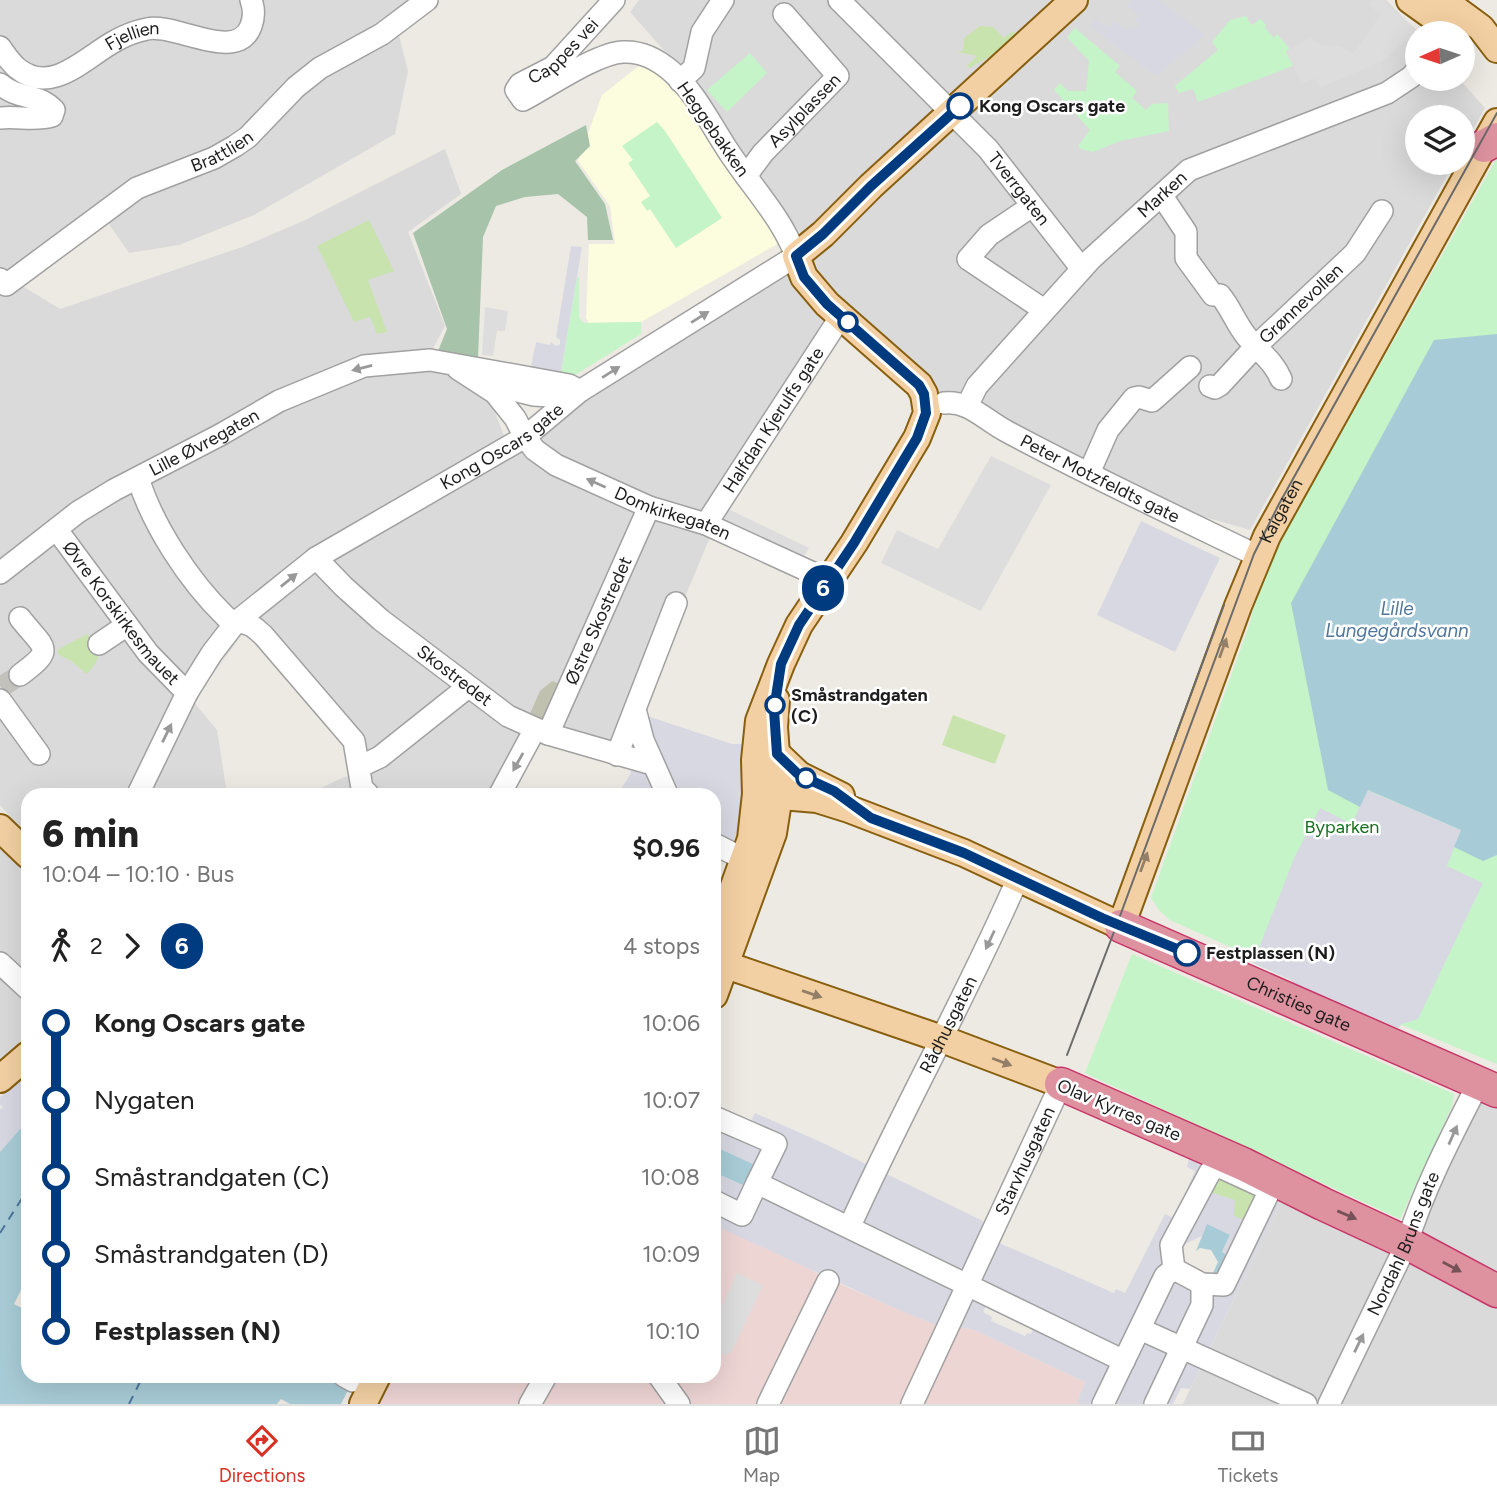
<!DOCTYPE html>
<meta charset="utf-8">
<style>
body{margin:0;font-family:Figtree,sans-serif;background:#f6f6f6;color:#222;height:100vh;display:flex;flex-direction:column;font-size:26px;white-space:nowrap}
*{box-sizing:border-box;margin:0}
p{font-size:23px;color:#767676}
.icon{flex:none;width:38px;height:38px;fill:none;stroke:currentColor;stroke-width:2;stroke-linecap:round;stroke-linejoin:round}
.map{position:relative;flex:1;overflow:hidden}
.details{position:absolute;left:21px;top:788px;width:700px;height:595px;display:flex;flex-direction:column;background:#fff;border-radius:21px;box-shadow:0 7px 28px #0002}
.details>*{flex:none}
.badge{padding:0 14px;border-radius:23px;font-size:24px;line-height:46px}
.needle{width:46px;rotate:267deg}
.buttons{position:absolute;left:1405px;top:21px;display:grid;gap:14px}
.buttons a{display:grid;place-items:center;width:70px;height:70px;border-radius:50%;background:#fff;box-shadow:0 7px 28px #0002;font-size:35px}
.map>.badge{position:absolute;translate:-50% -50%;box-shadow:0 0 0 4px #fff}
.legs{display:flex;align-items:center;gap:10px;height:77px;padding:0 21px;font-size:23px}
.legs p{margin-inline-start:auto}
.headline{display:flex;align-items:center;justify-content:space-between;height:119px;padding:0 21px}
h1{font-size:38px;font-weight:800;line-height:52px}
ul{padding:0 21px;list-style:none}
li{display:flex;align-items:center;gap:24px;height:77px;font-size:26px}
li i{display:grid;place-items:center;width:10px;height:100%;margin:0 9px;background:currentColor}
li i::after{content:'';width:18px;height:18px;margin:-9px;border:5px solid;border-radius:50%;background:#fff}
li p{margin-inline-start:auto}
li:first-child i{background:linear-gradient(#0000 50%,currentColor 0)}
li:last-child i{background:linear-gradient(currentColor 50%,#0000 0)}
.dock{display:flex;justify-content:space-around;align-items:center;height:98px;border-top:2px solid #e0e0e0;background:#fff;font-size:19px;color:#767676}
.dock a{display:grid;justify-items:center;gap:4px}
.dock .on{color:#d93025}
.map>svg:first-child{display:block}
.residential{fill:#dbdada}
.commercial{fill:#edd5d4}
.education{fill:#fcfcde}
.construction{fill:#c1c1b0}
.grass{fill:#c8e3ae}
.cemetery{fill:#a7c4ab}
.park{fill:#c4f4c7}
.parking{fill:#ddd}
.plaza{fill:#d8d8e3;fill-rule:evenodd}
.water{fill:#a8ccd7}
.lines{fill:none;stroke-linecap:round;stroke-linejoin:round}
.stream{stroke:#a8ccd7;stroke-width:5}
.ferry{stroke:#50769c;stroke-width:2;stroke-dasharray:9 7;stroke-linecap:butt}
.minor-tunnel{stroke:#c3c1bb;stroke-width:21;stroke-dasharray:21 10;stroke-linecap:butt}
.minor-casing{stroke:#a1a1a1;stroke-width:24}
.major-casing{stroke:#885f0e;stroke-width:30}
.highway-casing{stroke:#c73467;stroke-width:35}
.minor{stroke:#fff;stroke-width:21}
.major{stroke:#f3d0a3;stroke-width:26}
.highway{stroke:#de92a0;stroke-width:32}
.tram{stroke:#6b6b6b;stroke-width:2}
.oneway{fill:#999}
.oneway2{fill:#937f67}
.oneway3{fill:#745258}
.line-1-casing{stroke:#fff;stroke-width:16}
.line-1{stroke:#003b80;stroke-width:10}
.stop-1-dot{fill:#fff;stroke:#003b80;stroke-width:3.5}
.labels{text-anchor:middle;stroke-width:5;stroke-linejoin:round;paint-order:stroke}
.street-label{font-size:18px;fill:#1d1d1d;stroke:#fff}
.stop-label{font-size:18px;font-weight:bold;fill:#1d1d1d;stroke:#fff;text-anchor:start}
.park-label{font-size:18px;fill:#15701d;stroke:#fff}
.water-label{font-size:19px;font-style:italic;fill:#50769c;stroke:#fff}
</style>
<div class="map">
<svg width="1497" height="1404" viewBox="0 0 1497 1404">
<rect width="100%" height="100%" fill="#edeae3"/>
<path class="residential" d="M 0,0 L 419,0 L 395,20 L 408,71 L 395,134 L 254,215 L 179,245 L 129,253 L 105,218 L 38,248 L 11,279 L 60,309 L 245,246 L 303,221 L 445,149 L 461,194 L 408,232 L 445,326 L 431,352 L 495,393 L 493,407 L 507,444 L 815,252 L 753,171 L 716,109 L 630,12 L 639,0 L 1386,0 L 1419,33 L 1418,79 L 1459,79 L 1485,108 L 1463,147 L 1463,117 L 1418,117 L 1418,163 L 1454,163 L 1250,530 L 1142,499 L 954,402 L 831,317 L 718,518 L 619,755 L 540,734 L 507,794 L 309,794 L 342,778 L 360,773 L 375,766 L 251,622 L 193,701 L 217,730 L 227,794 L 28,794 L 28,966 L 16,969 L 28,982 L 28,1034 L 0,1061 L 0,821 L 10,816 L 0,805 Z
M 1480,1082 L 1497,1089 L 1497,1404 L 1183,1404 L 1288,1187 L 1405,1243 Z"/>
<path class="commercial" d="M 714,1213 L 811,1270 L 842,1285 L 936,1325 L 972,1329 L 1085,1382 L 1077,1402 L 1081,1404 L 371,1404 L 386,1376 L 714,1376 Z"/>
<path class="education" d="M 644,62 L 682,99 L 781,242 L 641,322 L 589,323 L 586,318 L 589,244 L 615,244 L 610,206 L 578,161 L 602,95 Z"/>
<path class="construction" d="M 552,681 L 563,685 L 545,725 L 528,718 L 540,691 Z"/>
<path class="grass" d="M 980,26 L 993,27 L 1004,38 L 1013,31 L 1017,35 L 1000,51 L 969,68 L 967,65 L 977,56 L 958,52 L 963,50 L 964,38 Z
M 369,220 L 394,271 L 368,280 L 387,332 L 377,334 L 370,317 L 354,322 L 317,246 Z
M 87,634 L 101,651 L 95,664 L 87,674 L 71,661 L 59,655 L 57,650 Z
M 953,715 L 1006,735 L 995,764 L 942,745 Z
M 1219,1172 L 1253,1191 L 1257,1201 L 1249,1217 L 1244,1221 L 1234,1216 L 1234,1200 L 1209,1193 Z"/>
<path class="cemetery" d="M 586,125 L 590,146 L 575,161 L 605,204 L 613,240 L 588,240 L 587,217 L 558,194 L 525,197 L 496,206 L 483,237 L 478,358 L 438,351 L 447,329 L 413,233 L 502,170 Z"/>
<path class="park" d="M 1246,16 L 1251,25 L 1261,19 L 1266,25 L 1265,28 L 1274,38 L 1277,34 L 1290,49 L 1286,52 L 1293,66 L 1198,102 L 1193,89 L 1179,93 L 1175,86 L 1218,50 L 1212,42 L 1230,20 Z
M 1075,28 L 1120,66 L 1115,72 L 1137,91 L 1132,98 L 1146,110 L 1152,104 L 1168,103 L 1169,131 L 1120,141 L 1093,152 L 1081,149 L 1078,146 L 1090,130 L 1054,90 L 1060,83 L 1068,91 L 1086,91 L 1089,61 L 1067,37 Z
M 750,53 L 767,73 L 727,112 L 707,90 Z
M 657,122 L 665,131 L 722,218 L 676,248 L 650,209 L 647,211 L 641,202 L 650,196 L 628,163 L 633,160 L 622,146 Z
M 1497,158 L 1497,1064 L 1402,1025 L 1398,1028 L 1349,1007 L 1336,1009 L 1301,993 L 1291,980 L 1253,963 L 1253,957 L 1170,920 L 1159,910 L 1151,898 L 1249,626 L 1262,573 Z
M 577,277 L 579,277 L 579,318 L 584,323 L 641,322 L 641,334 L 575,375 L 561,372 Z
M 1132,954 L 1454,1094 L 1452,1106 L 1400,1219 L 1085,1073 Z"/>
<path class="parking" d="M 1372,0 L 1382,0 L 1417,30 L 1384,60 L 1320,88 L 1316,78 L 1302,83 L 1286,51 L 1310,38 L 1321,45 L 1340,46 L 1353,54 L 1381,14 L 1369,5 Z
M 485,307 L 508,311 L 505,331 L 497,331 L 493,356 L 482,355 Z
M 991,456 L 1051,485 L 981,611 L 881,563 L 897,530 L 938,549 Z
M 724,507 L 809,548 L 803,558 L 718,518 Z
M 737,1273 L 763,1285 L 732,1351 L 724,1356 L 714,1342 L 714,1318 L 718,1315 Z"/>
<path class="plaza" d="M 1132,0 L 1159,0 L 1205,35 L 1156,76 L 1090,26 L 1095,19 L 1108,28 L 1114,21 L 1126,31 L 1129,27 L 1134,30 L 1139,24 L 1135,21 L 1139,16 L 1127,6 Z
M 571,246 L 582,247 L 561,372 L 531,367 L 536,342 L 550,345 L 551,342 L 556,346 L 560,344 L 560,340 L 556,337 Z
M 1141,521 L 1220,558 L 1175,652 L 1097,615 Z
M 641,714 L 732,744 L 750,744 L 751,839 L 714,853 L 714,794 L 618,794 L 631,773 L 630,767 L 617,755 Z
M 1367,790 L 1461,830 L 1447,866 L 1483,883 L 1418,1019 L 1402,1024 L 1398,1028 L 1349,1007 L 1336,1009 L 1301,993 L 1291,980 L 1253,963 L 1295,856 L 1320,808 L 1352,824 Z
M 28,1073 L 28,1120 L 0,1152 L 0,1109 L 3,1107 L 0,1105 L 0,1097 Z
M 714,1107 L 750,1123 L 755,1113 L 823,1143 L 983,1221 L 990,1239 L 1114,1293 L 1116,1289 L 1125,1293 L 1165,1214 L 1174,1218 L 1195,1171 L 1187,1167 L 1191,1150 L 1288,1187 L 1190,1389 L 1181,1388 L 1173,1404 L 1081,1404 L 1077,1402 L 1085,1382 L 972,1329 L 936,1325 L 892,1307 L 714,1225 L 714,1172 L 747,1187 L 718,1149 L 714,1158 ZM 1219,1173 L 1253,1191 L 1256,1201 L 1244,1220 L 1234,1216 L 1235,1200 L 1209,1192 ZM 1207,1225 L 1230,1235 L 1222,1253 L 1229,1256 L 1219,1280 L 1184,1265 L 1181,1253 L 1185,1244 L 1202,1236 ZM 988,1301 L 1035,1324 L 1031,1334 L 1027,1333 L 1025,1336 L 991,1321 L 992,1317 L 983,1312 Z"/>
<path class="water" d="M 1497,334 L 1497,855 L 1483,861 L 1454,847 L 1461,830 L 1368,790 L 1360,807 L 1328,790 L 1291,603 L 1434,340 Z
M 28,1120 L 28,1276 L 14,1304 L 28,1311 L 28,1376 L 321,1376 L 348,1390 L 341,1404 L 290,1404 L 281,1399 L 277,1404 L 0,1404 L 0,1152 Z
M 718,1148 L 757,1166 L 747,1187 L 714,1172 L 714,1158 Z
M 1207,1224 L 1230,1235 L 1222,1252 L 1229,1257 L 1219,1280 L 1200,1272 L 1213,1273 L 1218,1262 L 1211,1250 L 1200,1248 L 1196,1251 Z"/>
<g class="lines">
<path class="stream" d="M 649,794 L 659,785"/>
<path class="ferry" d="M 0,1233 L 28,1189
M 129,1404 L 143,1376"/>
<path class="minor-tunnel" d="M 1,687 L 20,675"/>
<g class="minor-casing">
<g id="minor">
<path id="s1" d="M 839,0 L 988,149 L 1082,269"/>
<path id="s2" d="M 0,47 C 5,54 10,62 17,68 C 52,97 86,56 117,40 C 126,35 137,31 147,29 C 174,22 237,64 251,26 C 254,18 254,8 251,0"/>
<path d="M 680,81 L 694,68 L 702,32 L 723,0"/>
<path d="M 0,84 C 20,101 37,92 54,110 L 52,116 C 36,121 17,116 0,118"/>
<path id="s3" d="M 746,176 L 763,153 L 838,76 L 784,14"/>
<path d="M 1162,196 L 1186,232 L 1186,258 L 1213,295 L 1220,295 C 1231,308 1236,324 1247,337 C 1259,352 1273,360 1281,379"/>
<path d="M 1032,206 L 989,235 L 968,259 L 1044,310"/>
<path id="s4" d="M 0,279 L 6,285 L 137,188 L 214,158 L 235,146 L 248,137 L 296,87 L 320,68 L 382,34 L 427,0"/>
<path id="s5" d="M 458,369 L 495,393 L 515,418 L 525,437 L 535,450 L 556,465 L 649,507 L 706,524 L 828,580"/>
<path d="M 485,383 L 534,395 L 550,396 L 573,392"/>
<path id="s6" d="M 1210,386 L 1215,388 L 1220,385 L 1256,346 L 1355,253 L 1382,211"/>
<path id="s7" d="M 944,403 C 968,400 985,420 1006,431 C 1088,475 1173,515 1258,556"/>
<path id="s8" d="M 967,406 L 977,386 L 1091,259 L 1189,170 L 1387,93 L 1411,77 L 1418,69"/>
<path d="M 1089,473 L 1108,430 L 1134,398 L 1139,397 L 1152,401 L 1190,367"/>
<path d="M 138,478 C 153,526 189,581 225,616 C 232,624 242,621 250,625 C 255,627 259,632 263,635 L 354,741 L 362,788 L 368,794"/>
<path id="s9" d="M 706,524 L 841,316"/>
<path id="s10" d="M 57,530 L 148,653 L 187,693"/>
<path id="s11" d="M 316,558 L 344,587 L 381,620 L 508,716 L 548,734 L 652,764"/>
<path id="s12" d="M 0,573 L 78,512 L 114,490 L 220,435 L 279,401 L 364,366 L 430,360 L 569,385 L 580,391"/>
<path d="M 99,644 L 127,625"/>
<path d="M 20,675 C 56,648 45,650 20,618"/>
<path d="M 0,700 L 39,754"/>
<path d="M 636,713 L 643,740 L 667,794"/>
<path id="s13" d="M 548,734 L 649,507"/>
<path d="M 617,755 L 676,603"/>
<path d="M 359,767 L 380,757 L 468,687"/>
<path id="s14" d="M 138,794 L 187,693 L 212,653 L 236,622 L 316,558 L 525,437 L 580,391 L 796,256 C 781,216 750,185 727,149 C 710,123 695,92 671,71 C 657,59 642,51 623,52 C 597,53 548,87 523,100 L 516,90 L 520,84 L 553,67 L 614,0"/>
<path d="M 500,794 L 535,729"/>
<path d="M 714,844 L 744,859"/>
<path d="M 0,963 L 28,989"/>
<path d="M 714,1117 L 776,1144 L 757,1183 L 1124,1361"/>
<path d="M 1218,1166 L 1270,1190 L 1224,1285 L 1202,1284 L 1174,1269 L 1171,1245 L 1210,1172 Z"/>
<path d="M 714,1201 L 742,1215 L 757,1183"/>
<path id="s15" d="M 850,1226 C 903,1108 967,996 1018,878"/>
<path d="M 1140,1329 L 1306,1404"/>
<path d="M 344,1376 L 353,1381"/>
<path d="M 659,1376 L 679,1404"/>
<path d="M 530,1404 L 546,1376"/>
<path d="M 768,1404 L 828,1281"/>
<path id="s16" d="M 912,1404 L 1061,1084"/>
<path d="M 1103,1404 L 1165,1276 L 1174,1269"/>
<path d="M 1155,1404 L 1202,1305 L 1202,1284"/>
<path id="s17" d="M 1329,1404 L 1407,1243 C 1424,1188 1452,1135 1478,1084"/>
</g>
</g>
<g class="major-casing">
<g id="major">
<path d="M 1410,0 L 1456,33"/>
<path d="M 1443,0 L 1481,28 L 1497,49"/>
<path d="M 777,754 L 799,775 L 841,796"/>
<path id="s18" d="M 756,794 L 817,799 L 849,809 L 964,853 L 1121,926 L 1238,606 L 1267,536 L 1497,122"/>
<path d="M 0,828 L 28,855"/>
<path d="M 714,942 L 751,839 L 756,794 L 755,760 L 759,721 L 781,664 L 799,625 L 854,543 L 917,438 L 927,413 L 924,394 L 919,385 L 827,304 L 804,277 L 796,256 L 823,234 L 871,186 L 1074,0"/>
<path d="M 726,965 L 942,1039 L 1061,1084"/>
<path d="M 714,995 L 773,833 L 779,795 L 774,727 L 776,700"/>
<path d="M 0,1079 L 28,1055"/>
<path d="M 363,1404 L 377,1376"/>
</g>
</g>
<g class="highway-casing">
<g id="highway">
<path d="M 1484,146 L 1497,139"/>
<path id="s19" d="M 1121,926 L 1497,1091"/>
<path d="M 1061,1084 L 1243,1164 L 1323,1204 L 1407,1243 L 1497,1291"/>
</g>
</g>
<use href="#minor" class="minor"/>
<use href="#major" class="major"/>
<use href="#highway" class="highway"/>
<path class="tram" d="M 1174,740 L 1224,605
M 1067,1055 L 1117,924 L 1254,554 L 1279,504 L 1497,113"/>
</g>
<defs><path id="oneway-solid" d="M-6-.8H1V-3.2L6.5 0L1 3.2V.8H-6Z" transform="scale(1.75)"/></defs>
<g class="oneway">
<use href="#oneway-solid" transform="translate(700 317) rotate(-32)"/>
<use href="#oneway-solid" transform="translate(362 368) rotate(166)"/>
<use href="#oneway-solid" transform="translate(611 372) rotate(-32)"/>
<use href="#oneway-solid" transform="translate(596 483) rotate(-156)"/>
<use href="#oneway-solid" transform="translate(289 580) rotate(-39)"/>
<use href="#oneway-solid" transform="translate(167 733) rotate(-64)"/>
<use href="#oneway-solid" transform="translate(518 762) rotate(119)"/>
<use href="#oneway-solid" transform="translate(990 940) rotate(115)"/>
<use href="#oneway-solid" transform="translate(1453 1135) rotate(-66)"/>
<use href="#oneway-solid" transform="translate(1359 1343) rotate(-64)"/>
</g>
<g class="oneway2">
<use href="#oneway-solid" transform="translate(1223 648) rotate(-70)"/>
<use href="#oneway-solid" transform="translate(1144 862) rotate(-70)"/>
<use href="#oneway-solid" transform="translate(812 994) rotate(19)"/>
<use href="#oneway-solid" transform="translate(1002 1062) rotate(21)"/>
</g>
<g class="oneway3">
<use href="#oneway-solid" transform="translate(1347 1215) rotate(23)"/>
<use href="#oneway-solid" transform="translate(1452 1267) rotate(28)"/>
</g>
<g class="lines">
<g class="line-1-casing">
<path id="line-1" d="M 960,106 L 871,186 L 823,234 L 796,256 L 804,277 L 827,304 L 919,385 L 924,394 L 926,413 L 917,438 L 854,543 L 799,625 L 781,664 L 774,710 L 777,754 L 799,775 L 834,791 L 871,818 L 964,853 L 1102,918 L 1187,953"/>
</g>
<use href="#line-1" class="line-1"/>
</g>
<g class="stop-1-dot">
<circle cx="960" cy="106" r="12"/>
<circle cx="848" cy="322" r="9"/>
<circle cx="775" cy="705" r="9"/>
<circle cx="806" cy="778" r="9"/>
<circle cx="1187" cy="953" r="12"/>
</g>
<g class="labels">
<g class="street-label">
<text dy="6" stroke="none"><textPath href="#s2" startOffset="156">Fjellien</textPath></text>
<text dy="6" stroke="none"><textPath href="#s14" startOffset="1332">Cappes vei</textPath></text>
<text dy="6" stroke="none"><textPath href="#s3" startOffset="88">Asylplassen</textPath></text>
<text transform="translate(713 129) rotate(55)" y="6">Heggebakken</text>
<text dy="6" stroke="none"><textPath href="#s4" startOffset="264">Brattlien</textPath></text>
<text dy="6" stroke="none"><textPath href="#s1" startOffset="261">Tverrgaten</textPath></text>
<text dy="6" stroke="none"><textPath href="#s8" startOffset="289">Marken</textPath></text>
<text dy="6" stroke="none"><textPath href="#s6" startOffset="126">Grønnevollen</textPath></text>
<text dy="6" stroke="none"><textPath href="#s9" startOffset="124">Halfdan Kjerulfs gate</textPath></text>
<text dy="6" stroke="none"><textPath href="#s12" startOffset="243">Lille Øvregaten</textPath></text>
<text dy="6" stroke="none"><textPath href="#s14" startOffset="518">Kong Oscars gate</textPath></text>
<text dy="6" stroke="none"><textPath href="#s7" startOffset="175">Peter Motzfeldts gate</textPath></text>
<text dy="6" stroke="none"><textPath href="#s18" startOffset="836">Kaigaten</textPath></text>
<text dy="6" stroke="none"><textPath href="#s5" startOffset="266">Domkirkegaten</textPath></text>
<text dy="6" stroke="none"><textPath href="#s10" startOffset="105">Øvre Korskirkesmauet</textPath></text>
<text dy="6" stroke="none"><textPath href="#s13" startOffset="124">Østre Skostredet</textPath></text>
<text dy="6" stroke="none"><textPath href="#s11" startOffset="182">Skostredet</textPath></text>
<text dy="6" stroke="none"><textPath href="#s19" startOffset="194">Christies gate</textPath></text>
<text dy="6" stroke="none"><textPath href="#s15" startOffset="224">Rådhusgaten</textPath></text>
<text transform="translate(1119 1110) rotate(23)" y="6">Olav Kyrres gate</text>
<text dy="6" stroke="none"><textPath href="#s16" startOffset="268">Starvhusgaten</textPath></text>
<text dy="6" stroke="none"><textPath href="#s17" startOffset="177">Nordahl Bruns gate</textPath></text>
</g>
<g class="stop-label">
<text x="979" y="112">Kong Oscars gate</text>
<text x="791" y="701">Småstrandgaten<tspan x="791" dy="21">(C)</tspan></text>
<text x="1206" y="959">Festplassen (N)</text>
</g>
<g class="park-label">
<text x="1342" y="833">Byparken</text>
</g>
<g class="water-label">
<text x="1397" y="615">Lille<tspan x="1397" dy="22">Lungegårdsvann</tspan></text>
</g>
</g>
</svg>
<div class="buttons">
<a><svg class="needle" viewBox="-14 -14 28 28"><path d="M0-13l5 13h-10z" fill="#e53935"/><path d="M0 13l5-13h-10z" fill="#767676"/></svg></a>
<a><svg class="icon" aria-label="layers" viewBox="0 0 24 24"><path d="M12 4l9 5-9 5-9-5zM3 14l9 5 9-5"/></svg></a>
</div>
<b class="badge" style="left:823px;top:588px;background:#003b80;color:#fff">6</b>
<section class="details">
<div class="headline"><div><h1>6 min</h1><p>10:04 – 10:10 · Bus</p></div><b>$0.96</b></div>
<div class="legs"><svg class="icon" aria-label="walk" viewBox="0 0 24 24"><circle cx="13" cy="4" r="2"/><path d="M13 8l-2 6 4 7M11 14l-3 7M7 12l3-4h3l4 4"/></svg>2<svg class="icon" aria-label="forward" viewBox="0 0 24 24"><path d="M9 5l7 7-7 7"/></svg><b class="badge" style="background:#003b80;color:#fff">6</b><p>4 stops</p></div>
<ul>
<li><i style="color:#003b80"></i><b>Kong Oscars gate</b><p>10:06</p></li>
<li><i style="color:#003b80"></i><span>Nygaten</span><p>10:07</p></li>
<li><i style="color:#003b80"></i><span>Småstrandgaten (C)</span><p>10:08</p></li>
<li><i style="color:#003b80"></i><span>Småstrandgaten (D)</span><p>10:09</p></li>
<li><i style="color:#003b80"></i><b>Festplassen (N)</b><p>10:10</p></li>
</ul>
</section>
</div>
<nav class="dock">
<a class="on"><svg class="icon" aria-label="directions" viewBox="0 0 24 24"><path d="M12 3l9 9-9 9-9-9zM9 14v-3h6M13 9l2 2-2 2"/></svg>Directions</a>
<a><svg class="icon" aria-label="map" viewBox="0 0 24 24"><path d="M3 6l6-2 6 2 6-2v14l-6 2-6-2-6 2zM9 4v14M15 6v14"/></svg>Map</a>
<a><svg class="icon" aria-label="tickets" viewBox="0 0 24 24"><path d="M3 7h18v10H3zM15 7v10"/></svg>Tickets</a>
</nav>
